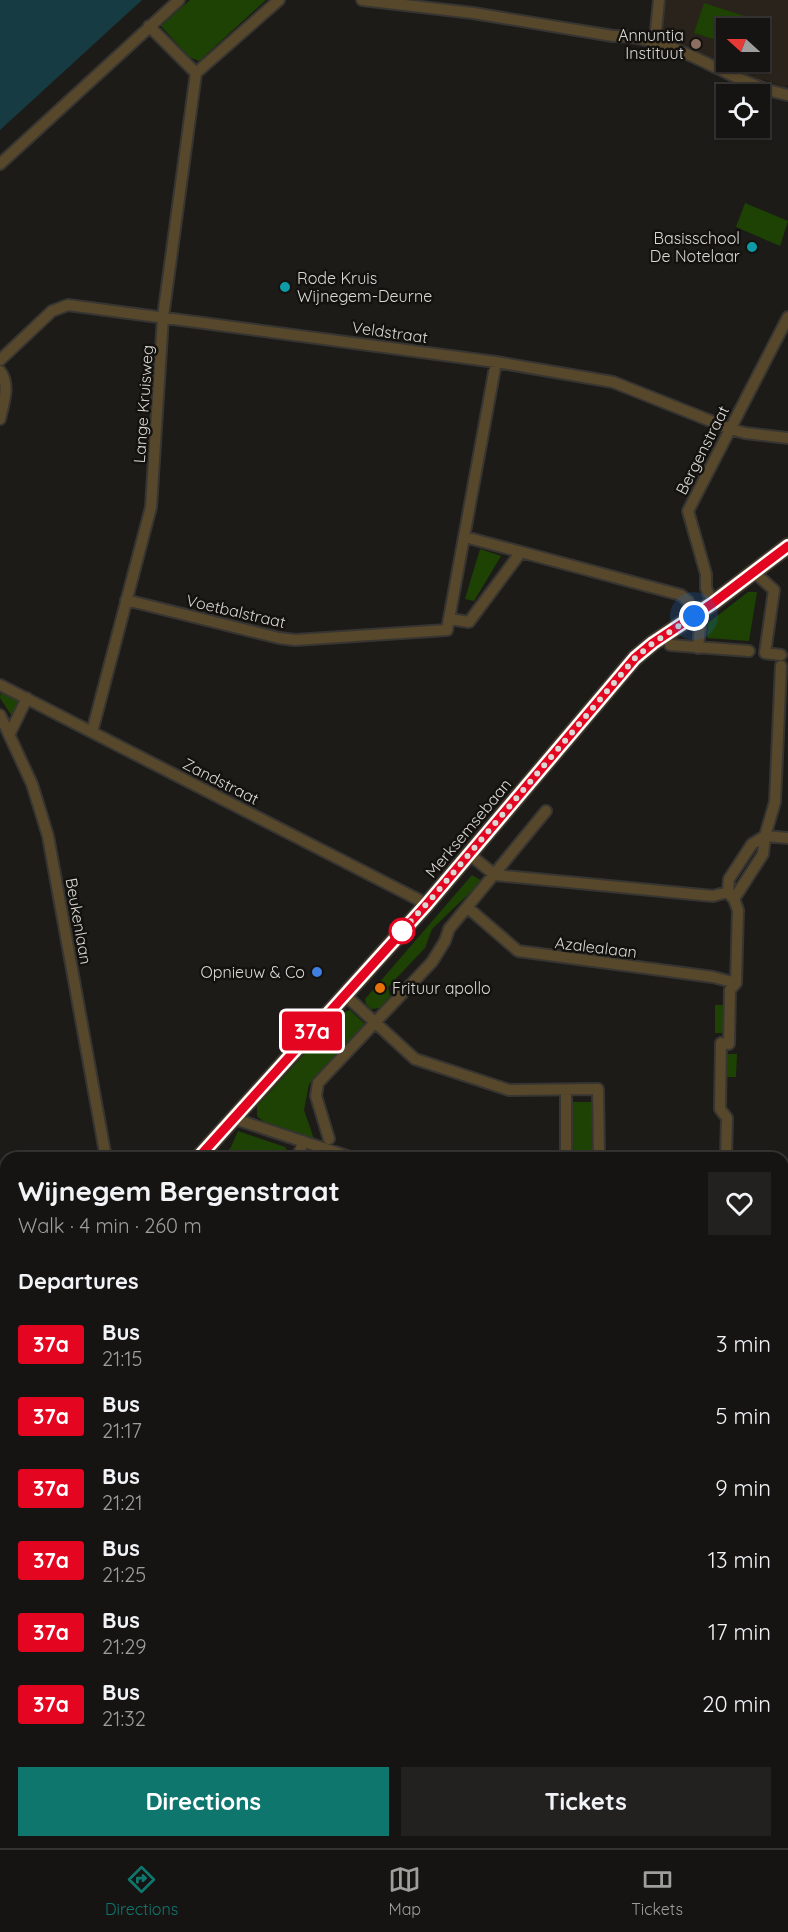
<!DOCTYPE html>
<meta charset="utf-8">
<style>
body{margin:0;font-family:Quicksand,sans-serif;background:#232120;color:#f1f3f6;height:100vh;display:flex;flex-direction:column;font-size:22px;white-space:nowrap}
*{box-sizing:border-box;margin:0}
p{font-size:20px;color:#9e9e9f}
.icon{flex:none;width:33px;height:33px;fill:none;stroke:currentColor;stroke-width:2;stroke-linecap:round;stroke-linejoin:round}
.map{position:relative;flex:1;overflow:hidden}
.side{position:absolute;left:0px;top:1152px;width:789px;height:696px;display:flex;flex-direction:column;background:#161412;border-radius:18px 18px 0 0;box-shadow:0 2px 4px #0004,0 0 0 2px #353332}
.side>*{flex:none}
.badge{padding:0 12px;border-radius:4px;font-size:21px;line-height:39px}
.needle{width:39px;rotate:291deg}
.buttons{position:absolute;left:716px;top:18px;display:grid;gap:12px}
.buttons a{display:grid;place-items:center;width:54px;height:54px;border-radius:0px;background:#161412;box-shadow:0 2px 4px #0004,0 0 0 2px #353332;font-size:30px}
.you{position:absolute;width:30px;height:30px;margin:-15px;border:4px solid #fff;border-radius:50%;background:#1a73e8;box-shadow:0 0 0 9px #1a73e833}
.map>.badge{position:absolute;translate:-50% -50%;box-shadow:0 0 0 3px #fff}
h2{padding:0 18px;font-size:22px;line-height:54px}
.round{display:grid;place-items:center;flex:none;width:63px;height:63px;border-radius:0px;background:#232120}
.head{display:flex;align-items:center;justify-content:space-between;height:102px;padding:0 18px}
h1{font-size:28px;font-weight:800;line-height:45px}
.primary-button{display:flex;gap:12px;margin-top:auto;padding:12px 18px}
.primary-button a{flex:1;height:69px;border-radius:0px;background:#0f766e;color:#fff;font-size:24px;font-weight:800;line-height:69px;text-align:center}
.primary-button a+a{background:#232120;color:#f1f3f6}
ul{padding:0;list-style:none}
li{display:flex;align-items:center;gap:18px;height:72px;padding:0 18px}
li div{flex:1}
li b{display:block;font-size:22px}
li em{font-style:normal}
li .badge{min-width:66px;font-weight:700;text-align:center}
.tab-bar{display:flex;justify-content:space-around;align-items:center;height:84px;border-top:2px solid #353332;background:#161412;font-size:16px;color:#9e9e9f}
.tab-bar a{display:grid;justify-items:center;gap:3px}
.tab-bar .selected{color:#0f766e}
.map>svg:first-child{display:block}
.built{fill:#29231b;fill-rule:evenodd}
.green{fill:#1d4203}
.water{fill:#173b42}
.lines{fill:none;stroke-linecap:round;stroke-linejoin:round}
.minor-casing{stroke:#373532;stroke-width:14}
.secondary-casing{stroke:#373532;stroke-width:18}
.minor{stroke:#57472b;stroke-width:10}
.secondary{stroke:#785f30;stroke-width:15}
.line-casing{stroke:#fff;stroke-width:14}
.line{stroke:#e40521;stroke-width:9}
.walk{stroke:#d9d8d5;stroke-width:6;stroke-dasharray:0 10.8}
.education-dot{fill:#8d6e63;stroke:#14120f;stroke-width:2}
.culture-dot{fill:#0f9aa8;stroke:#14120f;stroke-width:2}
.stop-dot{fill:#fff;stroke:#e40521;stroke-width:3}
.shop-dot{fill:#3f7fe0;stroke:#14120f;stroke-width:2}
.food-dot{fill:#e8710a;stroke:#14120f;stroke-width:2}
.labels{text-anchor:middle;stroke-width:5;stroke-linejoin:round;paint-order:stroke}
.poi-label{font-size:16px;fill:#d9d8d5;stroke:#14120f;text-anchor:end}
.street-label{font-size:16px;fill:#d9d8d5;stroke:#14120f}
</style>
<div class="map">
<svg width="788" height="1848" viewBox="0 0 788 1848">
<rect width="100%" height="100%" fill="#1d1b18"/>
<path class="built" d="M 659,0 L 788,0 L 788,85 L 784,87 L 763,79 L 760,87 L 655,40 ZM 726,28 L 759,28 L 759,62 L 726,62 Z"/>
<path class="green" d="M 190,0 L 266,0 L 199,61 L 189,57 L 161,26 Z
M 704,3 L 760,21 L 757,28 L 726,28 L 726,43 L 694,33 Z
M 745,203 L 788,221 L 780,246 L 736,227 Z
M 480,549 L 501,556 L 474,601 L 465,599 Z
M 748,592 L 757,592 L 749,641 L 707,638 L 708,623 Z
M 1,690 L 22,700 L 13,718 L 0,698 Z
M 472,875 L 482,881 L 432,929 L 425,948 L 388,987 L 390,996 L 381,1008 L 371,1009 L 366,1004 L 365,999 Z
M 715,1005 L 726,1005 L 726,1033 L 715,1033 Z
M 350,1010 L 365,1024 L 309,1084 L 304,1110 L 314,1139 L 267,1125 L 257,1116 L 257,1106 L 342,1013 Z
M 724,1054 L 737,1054 L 736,1077 L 723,1077 Z
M 571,1102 L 594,1102 L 594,1158 L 570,1158 Z
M 238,1131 L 285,1147 L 289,1154 L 288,1158 L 222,1158 L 231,1147 Z"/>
<path class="water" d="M 0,0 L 142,0 L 0,130 Z"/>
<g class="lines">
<g class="minor-casing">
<path id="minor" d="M 362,0 L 473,13 L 613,36 C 677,35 727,83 788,95
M 149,26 L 196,73
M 655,40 L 659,0
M 0,164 L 179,0
M 0,360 L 52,311 L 68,305 L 496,362 L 613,382 L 731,429 L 745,433 L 788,438
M 0,371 C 11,385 3,404 0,419
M 465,537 L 681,595 L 688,601 L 700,628 L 698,648
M 754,572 L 774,590 L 765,653 L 781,655
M 126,600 L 279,638 L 295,640 L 447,630 L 496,362
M 713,603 L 706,588 L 706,574 L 688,511 L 788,317
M 450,619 L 469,622 L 521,552
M 670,645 L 749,651
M 0,685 L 427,904
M 0,715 L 32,784 L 48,836 L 106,1158
M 92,732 L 151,507 L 163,317 L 196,73 L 279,0
M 10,733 L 27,698
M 469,854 L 495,875 L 713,896 L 728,892
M 728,892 L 729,879 L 752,844 L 765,836 L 788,838
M 730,895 L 734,899 L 763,854 L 765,836 L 775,802 L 781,666
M 467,907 L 518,951 L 713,977 L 736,983
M 344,994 L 415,1059 L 509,1090 L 598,1089 L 599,1158
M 566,1090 L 566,1158
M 232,1118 L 353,1158
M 329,1139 L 316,1096 L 318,1083 L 432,962 L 445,941 L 449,929 L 546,811
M 298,1158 L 303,1141
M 726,1158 L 727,1118 L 720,1109 L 721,1043 L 729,1044 L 730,990 L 736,983 L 738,910 L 734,899
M 783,1188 L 788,1188
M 783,1513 L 788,1513
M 0,1622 L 6,1627
M 783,1743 L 788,1743
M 175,1848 L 176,1842
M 448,1848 L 448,1842"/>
</g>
<g class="secondary-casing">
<path id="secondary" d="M 198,1158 L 427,904 L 635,658 L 653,643 L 713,603 L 788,546
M 0,1402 L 6,1394"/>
</g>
<use href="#minor" class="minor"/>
<use href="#secondary" class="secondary"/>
</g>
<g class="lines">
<g class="line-casing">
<path id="line" d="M 198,1158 L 427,904 L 635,658 L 653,643 L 713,603 L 788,546"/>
</g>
<use href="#line" class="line"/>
<path class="walk" d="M 402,931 L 399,934 L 432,898 L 635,658 L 653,643 L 694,616"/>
</g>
<circle class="education-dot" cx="696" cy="44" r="6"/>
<g class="culture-dot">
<circle cx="752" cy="247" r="6"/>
<circle cx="285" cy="287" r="6"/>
</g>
<circle class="stop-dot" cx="402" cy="931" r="12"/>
<circle class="shop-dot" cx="317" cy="972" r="6"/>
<circle class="food-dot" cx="380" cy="988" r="6"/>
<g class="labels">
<g class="poi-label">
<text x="684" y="41">Annuntia<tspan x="684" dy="18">Instituut</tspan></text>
<text x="740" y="244">Basisschool<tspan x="740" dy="18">De Notelaar</tspan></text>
<text x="297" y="284" text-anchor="start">Rode Kruis<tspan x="297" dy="18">Wijnegem-Deurne</tspan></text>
<text x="305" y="978">Opnieuw &amp; Co</text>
<text x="392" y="994" text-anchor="start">Frituur apollo</text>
</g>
<g class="street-label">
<text transform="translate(390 332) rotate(8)" y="6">Veldstraat</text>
<text transform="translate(143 404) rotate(-86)" y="6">Lange Kruisweg</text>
<text transform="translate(702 450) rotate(-63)" y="6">Bergenstraat</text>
<text transform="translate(236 611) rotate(13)" y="6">Voetbalstraat</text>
<text transform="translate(221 781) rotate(27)" y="6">Zandstraat</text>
<text transform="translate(468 828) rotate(-50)" y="6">Merksemsebaan</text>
<text transform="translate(79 921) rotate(80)" y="6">Beukenlaan</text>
<text transform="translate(596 947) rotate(7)" y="6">Azalealaan</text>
</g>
</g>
</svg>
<div class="buttons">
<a><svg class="needle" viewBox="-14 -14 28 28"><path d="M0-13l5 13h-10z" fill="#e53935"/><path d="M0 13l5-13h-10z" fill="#9e9e9f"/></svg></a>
<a><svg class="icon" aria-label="locate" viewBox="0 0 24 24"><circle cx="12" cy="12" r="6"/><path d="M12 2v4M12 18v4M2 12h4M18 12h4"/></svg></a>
</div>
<div class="you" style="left:694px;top:616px"></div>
<b class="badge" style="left:312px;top:1031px;background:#e40521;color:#fff">37a</b>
<section class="side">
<div class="head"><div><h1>Wijnegem Bergenstraat</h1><p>Walk · 4 min · 260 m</p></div><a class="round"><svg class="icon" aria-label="heart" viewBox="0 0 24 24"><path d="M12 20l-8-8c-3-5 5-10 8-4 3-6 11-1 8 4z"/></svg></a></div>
<h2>Departures</h2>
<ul>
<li><span class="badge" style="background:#e40521;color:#fff">37a</span><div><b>Bus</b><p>21:15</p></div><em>3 min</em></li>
<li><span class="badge" style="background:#e40521;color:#fff">37a</span><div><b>Bus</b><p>21:17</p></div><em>5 min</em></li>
<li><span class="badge" style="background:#e40521;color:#fff">37a</span><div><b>Bus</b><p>21:21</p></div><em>9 min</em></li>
<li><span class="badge" style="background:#e40521;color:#fff">37a</span><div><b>Bus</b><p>21:25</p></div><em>13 min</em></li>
<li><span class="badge" style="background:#e40521;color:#fff">37a</span><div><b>Bus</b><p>21:29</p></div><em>17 min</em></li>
<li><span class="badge" style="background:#e40521;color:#fff">37a</span><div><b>Bus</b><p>21:32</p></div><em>20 min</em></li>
</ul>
<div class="primary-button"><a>Directions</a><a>Tickets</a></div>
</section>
</div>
<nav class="tab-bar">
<a class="selected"><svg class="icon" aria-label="directions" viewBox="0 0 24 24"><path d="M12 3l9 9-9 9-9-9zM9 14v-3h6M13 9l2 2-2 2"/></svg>Directions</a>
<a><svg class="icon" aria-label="map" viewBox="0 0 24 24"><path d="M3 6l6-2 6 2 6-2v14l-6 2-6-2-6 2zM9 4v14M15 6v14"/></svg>Map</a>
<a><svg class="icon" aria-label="tickets" viewBox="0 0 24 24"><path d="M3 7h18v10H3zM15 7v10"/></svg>Tickets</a>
</nav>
